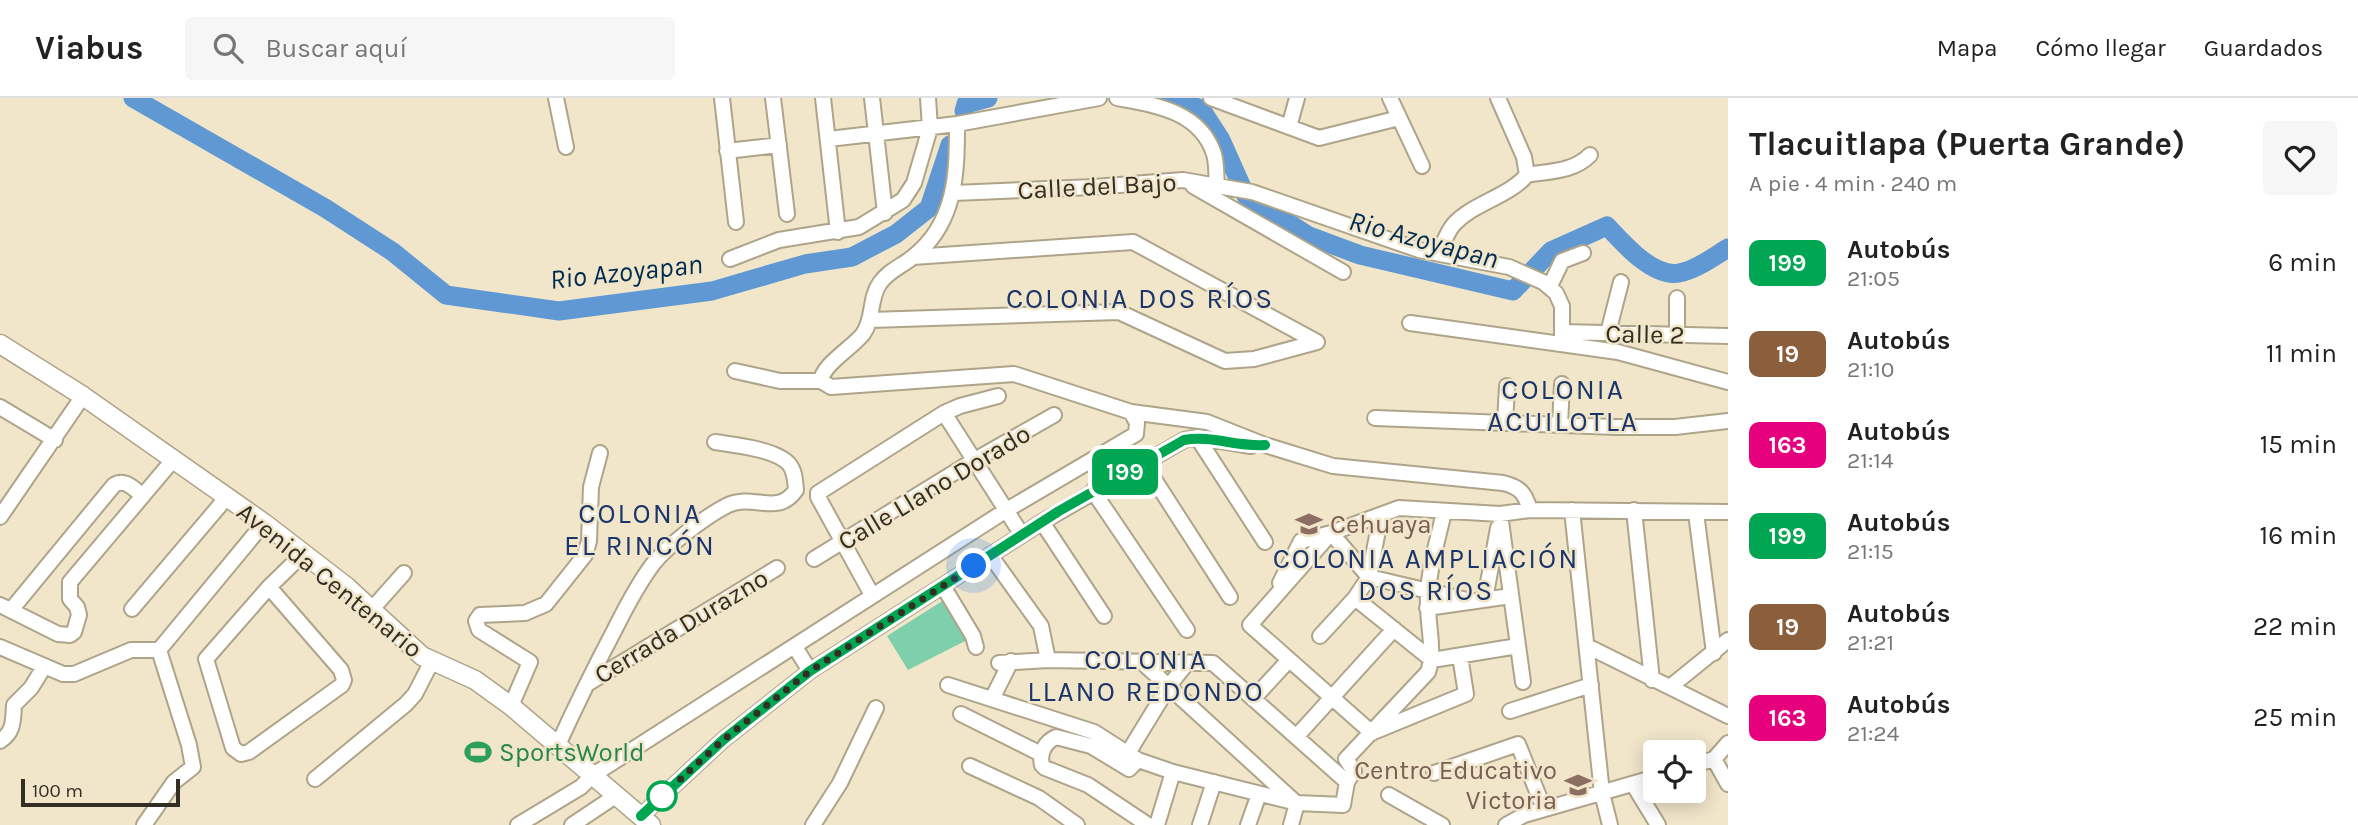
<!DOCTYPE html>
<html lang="es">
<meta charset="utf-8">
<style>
body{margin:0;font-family:Karla,sans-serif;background:#f6f6f6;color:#222;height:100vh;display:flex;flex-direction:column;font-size:26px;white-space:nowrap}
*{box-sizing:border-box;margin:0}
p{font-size:23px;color:#767676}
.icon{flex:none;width:38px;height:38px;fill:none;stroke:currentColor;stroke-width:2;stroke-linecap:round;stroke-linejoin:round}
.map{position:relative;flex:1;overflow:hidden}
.sheet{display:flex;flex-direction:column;background:#fff;width:630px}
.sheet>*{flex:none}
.badge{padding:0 14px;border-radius:10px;font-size:24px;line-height:46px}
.fabs{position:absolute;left:1643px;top:642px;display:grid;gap:14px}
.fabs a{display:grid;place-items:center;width:63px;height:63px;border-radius:7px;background:#fff;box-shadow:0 4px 18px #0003;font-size:35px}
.scale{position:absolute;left:21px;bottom:18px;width:159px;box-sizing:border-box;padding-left:7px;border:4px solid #332e23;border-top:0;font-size:19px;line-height:24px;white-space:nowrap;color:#332e23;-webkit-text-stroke:5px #f1e6ca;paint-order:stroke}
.you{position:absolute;width:35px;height:35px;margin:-18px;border:5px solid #fff;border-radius:50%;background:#1a73e8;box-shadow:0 0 0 10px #1a73e833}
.map>.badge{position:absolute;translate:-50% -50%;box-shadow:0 0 0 4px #fff}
.round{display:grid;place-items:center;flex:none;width:74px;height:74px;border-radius:7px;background:#f6f6f6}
.overview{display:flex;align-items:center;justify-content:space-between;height:119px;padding:0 21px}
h1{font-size:33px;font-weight:700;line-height:52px}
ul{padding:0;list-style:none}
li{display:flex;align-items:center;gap:21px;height:91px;padding:0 21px}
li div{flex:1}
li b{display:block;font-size:26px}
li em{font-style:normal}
li .badge{min-width:77px;font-weight:700;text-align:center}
header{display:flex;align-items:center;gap:42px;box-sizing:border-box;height:98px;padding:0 35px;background:#fff;border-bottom:2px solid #e0e0e0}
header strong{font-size:33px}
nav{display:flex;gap:38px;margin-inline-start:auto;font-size:24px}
.search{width:490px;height:63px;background:#f6f6f6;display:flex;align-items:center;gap:18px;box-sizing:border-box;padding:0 24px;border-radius:7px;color:#767676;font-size:26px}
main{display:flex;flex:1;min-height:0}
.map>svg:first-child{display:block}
.green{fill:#7ecfac}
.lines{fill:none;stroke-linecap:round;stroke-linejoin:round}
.river{stroke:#5f98d2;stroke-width:19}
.minor-casing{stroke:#aea489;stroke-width:18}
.major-casing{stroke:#aea489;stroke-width:21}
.minor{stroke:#fff;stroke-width:14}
.major{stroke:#fff;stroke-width:18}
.line-casing{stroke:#fff;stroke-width:16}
.line{stroke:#00a651;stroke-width:10}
.walk{stroke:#332e23;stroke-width:7;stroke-dasharray:0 12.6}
.stop-dot{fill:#fff;stroke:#00a651;stroke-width:3.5}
.labels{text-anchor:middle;stroke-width:5;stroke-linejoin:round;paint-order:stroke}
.street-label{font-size:26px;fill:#332e23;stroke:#f1e6ca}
.education-label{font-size:26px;fill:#785e54;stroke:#f1e6ca;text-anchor:start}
.leisure-label{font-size:26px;fill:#27864d;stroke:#f1e6ca;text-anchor:start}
.water-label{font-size:28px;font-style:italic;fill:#002c51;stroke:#f1e6ca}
.neighbourhood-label{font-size:28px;letter-spacing:2px;fill:#1a356b;stroke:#f1e6ca}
</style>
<header>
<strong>Viabus</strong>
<div class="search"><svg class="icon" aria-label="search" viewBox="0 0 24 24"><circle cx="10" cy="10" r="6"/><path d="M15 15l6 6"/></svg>Buscar aquí</div>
<nav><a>Mapa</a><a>Cómo llegar</a><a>Guardados</a></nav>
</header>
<main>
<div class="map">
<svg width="1728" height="727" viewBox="0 0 1728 727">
<rect width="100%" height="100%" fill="#f1e6ca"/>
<path class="green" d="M 944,502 L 969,541 L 908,572 L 887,538 Z"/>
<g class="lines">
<path class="river" d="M 133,0 L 325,110 L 393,154 L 446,197 L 559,213 L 712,193 L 805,166 L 852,159 L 896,136 L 929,110 L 950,47
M 1170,0 L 1201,11 L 1221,42 L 1246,98 L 1309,138 L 1360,157 L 1513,193 L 1551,153 L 1607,128 C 1623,145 1653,180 1679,175 C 1696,172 1713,159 1728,150
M 964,13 L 966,6 L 988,0"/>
<g class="minor-casing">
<path id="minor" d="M 556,0 L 566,49
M 722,0 L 736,124
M 773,0 L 787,116
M 823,0 L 838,134
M 872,0 L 885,115
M 1117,0 C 1155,7 1200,13 1214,56 C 1217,66 1216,78 1217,89
M 1211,0 L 1319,40 L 1399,20
M 1390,0 L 1422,68
M 1289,29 L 1297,0
M 829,41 L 957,26 L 1099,0
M 727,53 L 779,47
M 1527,77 C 1550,73 1573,74 1590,57
M 1193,88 L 1343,174
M 954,95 L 1094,89 L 1183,82 L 1252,94 L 1419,152 L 1509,169 L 1543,184 L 1556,195 L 1562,208 L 1562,245
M 1439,155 C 1443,146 1447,134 1454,126 C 1475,104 1508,99 1527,77 L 1524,59 L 1498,0
M 913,159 L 1133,144 L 1317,244
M 730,161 L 779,142 L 859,129 L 903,102 L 914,85 L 930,30 L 928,0
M 1550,188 L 1562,163 L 1583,155
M 1677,200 L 1677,236
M 870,222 L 1119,214 L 1225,263 L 1254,261 L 1317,244
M 1410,225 L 1618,254 L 1728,284
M 1562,234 L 1728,238
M 1608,235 L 1621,184
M 735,273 L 780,283 L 821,283
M 821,283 L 831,289 L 1014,276 L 1131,314 L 1207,324 L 1265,347 L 1333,368 L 1503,385 C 1520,389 1525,395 1530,412 L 1728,414
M 821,283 C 822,267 852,250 863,236 C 874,221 869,200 880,185 C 888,173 902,168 913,159 C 956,125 957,76 957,26
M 0,309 L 55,342
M 944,315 L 1022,437
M 1375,320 L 1616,329 L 1675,329 L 1728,323
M 1505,325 L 1507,288
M 1560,327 L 1562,286
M 1197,339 L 1265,444
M 1143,364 L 1230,499
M 1093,393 L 1187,532
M 1572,412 L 1602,695 L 1610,727
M 1634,412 L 1652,582
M 1696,415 L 1714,555
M 1500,416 L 1523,584
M 1381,417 L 1369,479 L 1355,500 L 1432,562
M 0,419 L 83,298
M 1042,424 L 1104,518
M 990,457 L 1041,528 L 1048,562
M 814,461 L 973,363 L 1054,317
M 1280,485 L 1301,443 L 1331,435 L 1369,479 L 1471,503
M 943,488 L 973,538 L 976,549
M 269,489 L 341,572 L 344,582 L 342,587 L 249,654 L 241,656 L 233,650 L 206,561 L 269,489 L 304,455
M 872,497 L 818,399 L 818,395 L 944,315 L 960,308 L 998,298
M 1485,501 L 1498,430
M 0,507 L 58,536 L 70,537 L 74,534 L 79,517 L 77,509 L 70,501 L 70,484 L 173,362
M 1427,510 L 1511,498
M 132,511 L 227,399
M 372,511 L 404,475
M 11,512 L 114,387 C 125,380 134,391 143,398
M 1320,538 L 1355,500
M 1587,548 L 1728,618
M 0,549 L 63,576 L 74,576 L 131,552 L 159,552 L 264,425
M 795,549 L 810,573
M 1432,562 L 1518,548
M 999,565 L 1048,562 L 1213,565 L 1347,684
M 1143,565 L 1296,705
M 587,586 L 777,470
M 948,587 L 1094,634 L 1138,662 L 1173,674 L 1297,705 L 1343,707 L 1347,684 L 1354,673 L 1346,661 L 1428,574 C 1436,552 1426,521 1428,497 C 1429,469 1438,441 1444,414
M 1670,589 L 1728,542
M 992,601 L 1011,563
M 1253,601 L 1288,563
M 511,608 L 530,564 L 479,532 L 476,523 L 480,517 L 525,515 L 546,506 L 585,457 L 589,443 L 591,389 L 600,355
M 1510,613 L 1591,587
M 961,616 L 1041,656
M 1376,633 L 1466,596 L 1460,558
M 1372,635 L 1250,527 L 1331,435 L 1399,410 L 1500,416 L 1530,412
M 1296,639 L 1394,531
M 0,643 C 14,634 13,623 14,607 L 31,590 L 44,569
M 558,647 C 576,607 595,569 615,531 C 626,509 638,486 653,466 C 668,447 706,418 728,407 C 754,395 777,419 796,392 C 795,383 795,373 789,366 C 776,351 734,347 715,344
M 1128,655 L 1169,588 L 1187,565
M 1714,661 L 1728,686
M 1138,662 L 1129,671 L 1091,648 L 1056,639 C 1045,644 1039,655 1042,667 L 1045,670 L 1088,687 L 1148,727
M 1694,667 L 1714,661 L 1728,645
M 970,668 L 1039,700 L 1077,727
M 1434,675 L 1518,646 L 1544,711
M 315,681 L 406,606 L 415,596 L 432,563
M 1633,686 L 1658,727
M 1389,697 L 1442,727
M 641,718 L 723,642 L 810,573 L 1042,424 L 1184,342 L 1197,339 L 1251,348
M 144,727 L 174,684 L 193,669 L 189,647 L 159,552
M 518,727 L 581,689 L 593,677 L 1005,413 L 1136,336 L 1137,325 L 1131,314
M 572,727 L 617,697
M 813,727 L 840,685 L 876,610
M 1157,727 L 1173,674
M 1200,727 L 1214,684
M 1248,727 L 1259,696
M 1291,727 L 1297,705
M 1506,727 L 1524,717 L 1656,679"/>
</g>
<g class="major-casing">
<path id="major" d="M 0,246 L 83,298 L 264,425 L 347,489 L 422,558 L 475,582 L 511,608 L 651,727"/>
</g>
<use href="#minor" class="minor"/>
<use href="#major" class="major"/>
</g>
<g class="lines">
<g class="line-casing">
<path id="line" d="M 641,718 L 723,642 L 810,573 L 1059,413 L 1184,342 C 1211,337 1237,349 1265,347"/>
</g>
<use href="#line" class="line"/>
<path class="walk" d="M 662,698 L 723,642 L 810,573 L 974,468"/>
</g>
<defs>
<g id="school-bare" transform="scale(2.1)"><path d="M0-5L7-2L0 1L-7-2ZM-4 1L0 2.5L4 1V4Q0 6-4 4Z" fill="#8d6e63" stroke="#f1e6ca" stroke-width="2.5" paint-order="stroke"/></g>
<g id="stadium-bare" transform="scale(2.1)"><path d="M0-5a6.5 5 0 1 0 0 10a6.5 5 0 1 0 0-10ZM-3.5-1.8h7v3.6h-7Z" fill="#2e9e5b" stroke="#f1e6ca" stroke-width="2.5" paint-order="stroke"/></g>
</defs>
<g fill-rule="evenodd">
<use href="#school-bare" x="1309" y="426"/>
<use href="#stadium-bare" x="478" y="654"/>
<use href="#school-bare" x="1578" y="687"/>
</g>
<circle class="stop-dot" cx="662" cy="698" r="14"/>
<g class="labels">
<g class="street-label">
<text transform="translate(1097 88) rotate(-3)" y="9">Calle del Bajo</text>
<text transform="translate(1645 236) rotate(1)" y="9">Calle 2</text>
<text transform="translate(934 389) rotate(-31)" y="9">Calle Llano Dorado</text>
<text transform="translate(330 482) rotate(39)" y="9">Avenida Centenario</text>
<text transform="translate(681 528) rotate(-31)" y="9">Cerrada Durazno</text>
</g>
<g class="education-label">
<text x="1330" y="435">Cehuaya</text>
<text x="1557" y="681" text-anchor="end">Centro Educativo<tspan x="1557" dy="30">Victoria</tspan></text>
</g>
<g class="leisure-label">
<text x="499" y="663">SportsWorld</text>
</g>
<g class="water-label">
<text transform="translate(1424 141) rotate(15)" y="10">Rio Azoyapan</text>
<text transform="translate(626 173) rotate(-6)" y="10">Rio Azoyapan</text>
</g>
<g class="neighbourhood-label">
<text x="1140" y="210">COLONIA DOS RÍOS</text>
<text x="1563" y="301">COLONIA<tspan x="1563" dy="32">ACUILOTLA</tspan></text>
<text x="640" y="425">COLONIA<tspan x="640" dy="32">EL RINCÓN</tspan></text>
<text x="1426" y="470">COLONIA AMPLIACIÓN<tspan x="1426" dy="32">DOS RÍOS</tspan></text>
<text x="1146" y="571">COLONIA<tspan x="1146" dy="32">LLANO REDONDO</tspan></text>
</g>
</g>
</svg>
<div class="fabs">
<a><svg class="icon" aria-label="locate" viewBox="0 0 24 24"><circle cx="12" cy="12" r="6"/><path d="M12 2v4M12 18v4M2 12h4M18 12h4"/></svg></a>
</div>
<div class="scale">100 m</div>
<div class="you" style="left:974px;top:468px"></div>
<b class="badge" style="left:1125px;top:374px;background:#00a651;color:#fff">199</b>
</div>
<section class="sheet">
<div class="overview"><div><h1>Tlacuitlapa (Puerta Grande)</h1><p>A pie · 4 min · 240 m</p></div><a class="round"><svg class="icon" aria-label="heart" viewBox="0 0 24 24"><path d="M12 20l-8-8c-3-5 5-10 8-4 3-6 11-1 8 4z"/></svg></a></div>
<ul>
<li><span class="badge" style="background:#00a651;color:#fff">199</span><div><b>Autobús</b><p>21:05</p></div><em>6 min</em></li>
<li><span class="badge" style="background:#8b5e3c;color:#fff">19</span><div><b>Autobús</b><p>21:10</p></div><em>11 min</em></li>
<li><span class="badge" style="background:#e6007e;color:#fff">163</span><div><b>Autobús</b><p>21:14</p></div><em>15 min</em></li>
<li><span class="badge" style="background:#00a651;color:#fff">199</span><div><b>Autobús</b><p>21:15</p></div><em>16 min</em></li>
<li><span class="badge" style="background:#8b5e3c;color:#fff">19</span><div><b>Autobús</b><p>21:21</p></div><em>22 min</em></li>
<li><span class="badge" style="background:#e6007e;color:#fff">163</span><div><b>Autobús</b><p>21:24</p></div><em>25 min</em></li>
</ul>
</section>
</main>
